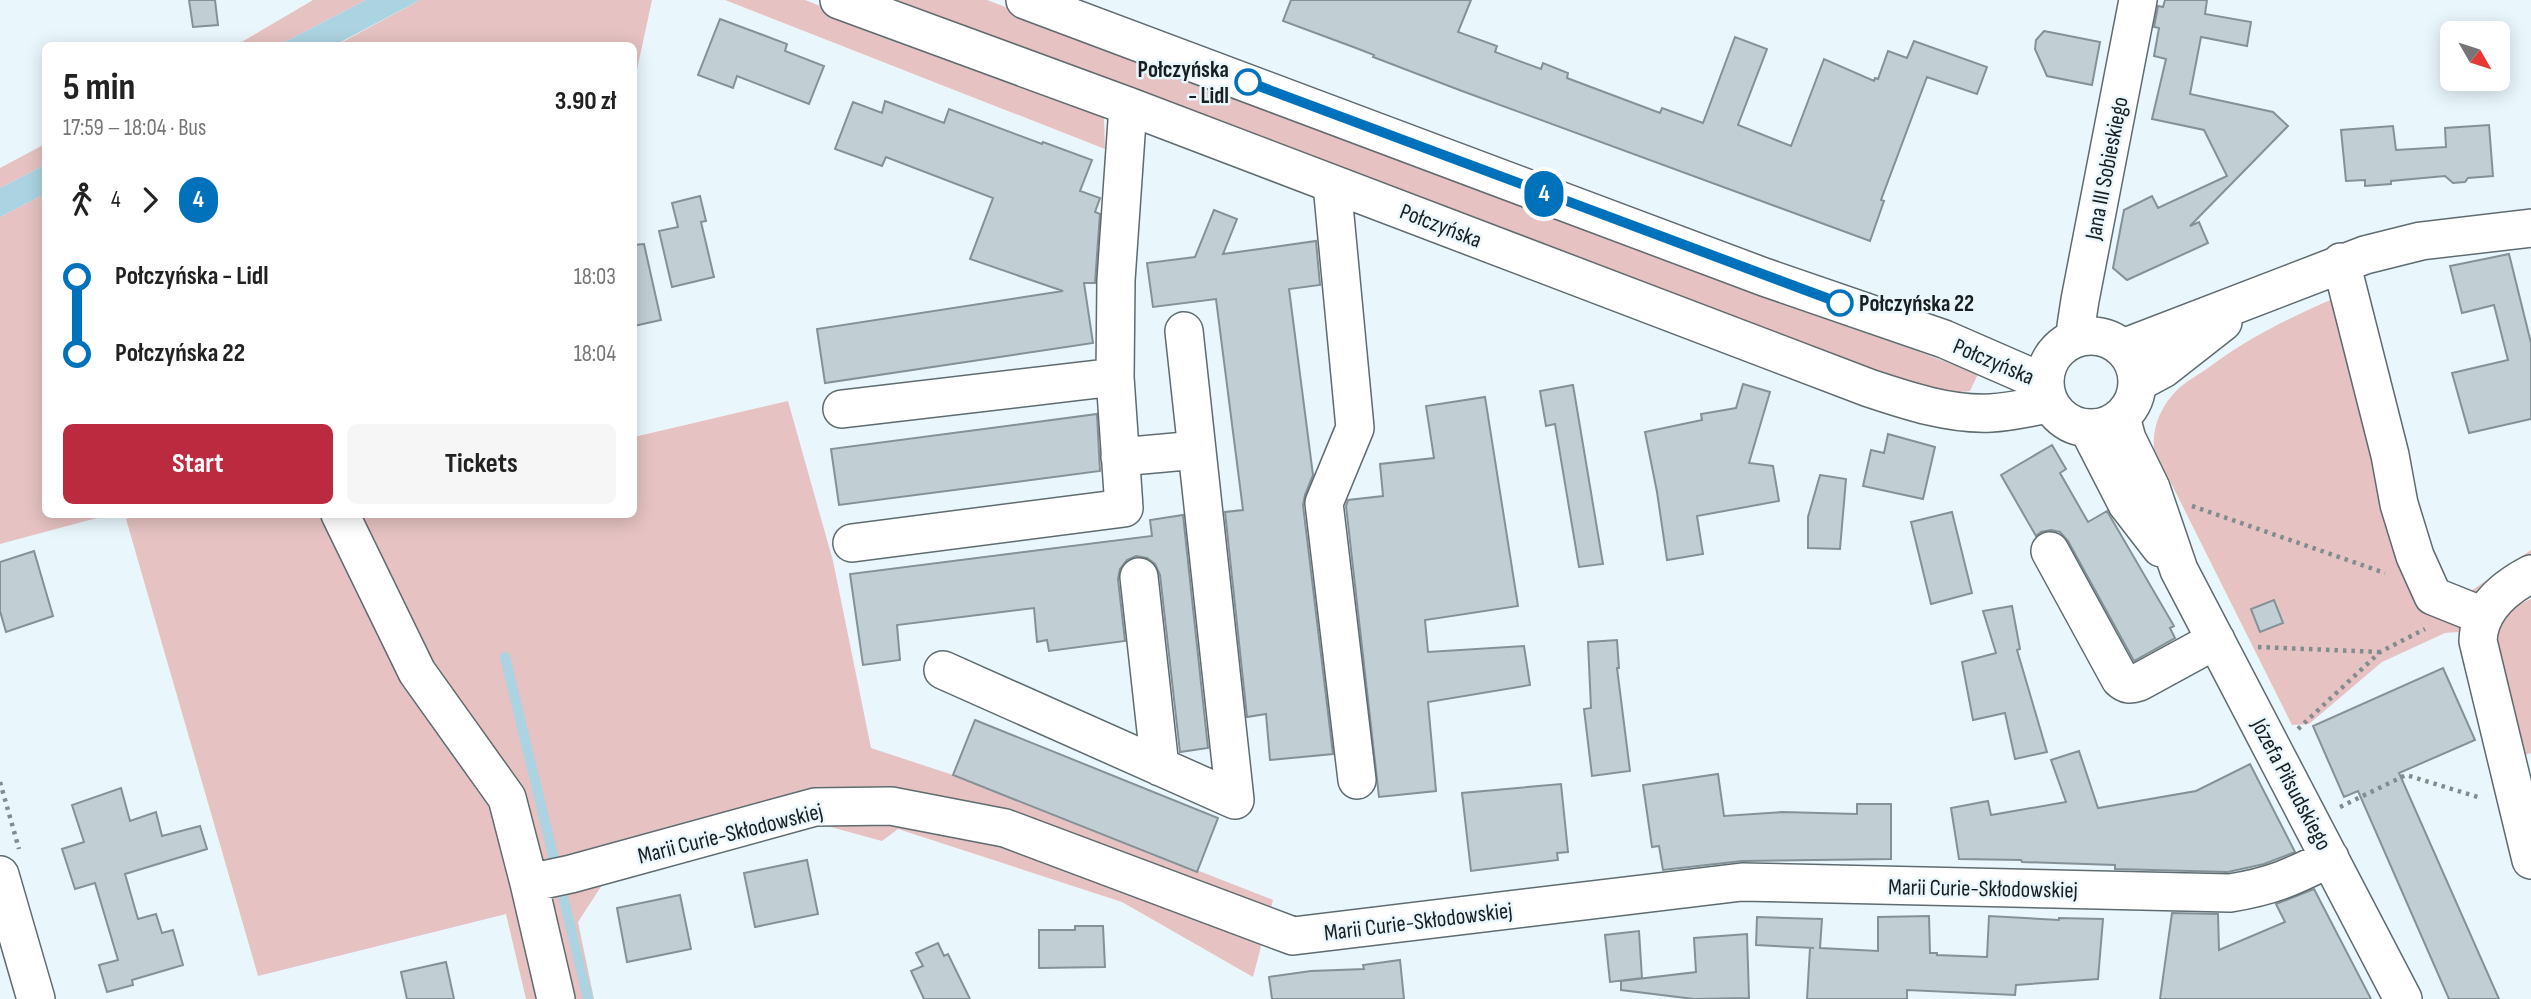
<!DOCTYPE html>
<meta charset="utf-8">
<style>
body{margin:0;font-family:"Sofia Sans Condensed",sans-serif;background:#f6f6f6;color:#222;height:100vh;display:flex;flex-direction:column;font-size:26px;white-space:nowrap}
*{box-sizing:border-box;margin:0}
p{font-size:23px;color:#767676}
.icon{flex:none;width:38px;height:38px;fill:none;stroke:currentColor;stroke-width:2;stroke-linecap:round;stroke-linejoin:round}
.map{position:relative;flex:1;overflow:hidden}
.details{position:absolute;left:42px;top:42px;width:595px;height:476px;display:flex;flex-direction:column;background:#fff;border-radius:10px;box-shadow:0 4px 18px #0003}
.details>*{flex:none}
.badge{padding:0 14px;border-radius:23px;font-size:24px;line-height:46px}
.needle{width:46px;rotate:129deg}
.fabs{position:absolute;left:2440px;top:21px;display:grid;gap:14px}
.fabs a{display:grid;place-items:center;width:70px;height:70px;border-radius:10px;background:#fff;box-shadow:0 4px 18px #0003;font-size:35px}
.map>.badge{position:absolute;translate:-50% -50%;box-shadow:0 0 0 4px #fff}
.legs{display:flex;align-items:center;gap:10px;height:77px;padding:0 21px;font-size:23px}
.legs p{margin-inline-start:auto}
.headline{display:flex;align-items:center;justify-content:space-between;height:119px;padding:0 21px}
h1{font-size:38px;font-weight:700;line-height:52px}
.cta{display:flex;gap:14px;margin-top:auto;padding:14px 21px}
.cta a{flex:1;height:80px;border-radius:10px;background:#bb2a3e;color:#fff;font-size:28px;font-weight:700;line-height:80px;text-align:center}
.cta a+a{background:#f6f6f6;color:#222}
ul{padding:0 21px;list-style:none}
li{display:flex;align-items:center;gap:24px;height:77px;font-size:26px}
li i{display:grid;place-items:center;width:10px;height:100%;margin:0 9px;background:currentColor}
li i::after{content:'';width:18px;height:18px;margin:-9px;border:5px solid;border-radius:50%;background:#fff}
li p{margin-inline-start:auto}
li:first-child i{background:linear-gradient(#0000 50%,currentColor 0)}
li:last-child i{background:linear-gradient(currentColor 50%,#0000 0)}
.map>svg:first-child{display:block}
.green{fill:#e6c2c2}
.water{fill:#acd3e1}
.lines{fill:none;stroke-linecap:round;stroke-linejoin:round}
.stream{stroke:#acd3e1;stroke-width:10}
.building{fill:#c1cfd4;stroke:#849196;stroke-width:2}
.minor-casing{stroke:#5e6b6f;stroke-width:40}
.path{stroke:#828c8f;stroke-width:4.5;stroke-dasharray:3.5 5;stroke-linecap:butt}
.minor{stroke:#fff;stroke-width:37}
.line-1-casing{stroke:#fff;stroke-width:16}
.line-1{stroke:#0072bc;stroke-width:10}
.stop-1-dot{fill:#fff;stroke:#0072bc;stroke-width:3.5}
.labels{text-anchor:middle;stroke-width:5;stroke-linejoin:round;paint-order:stroke}
.stop-label{font-size:23px;font-weight:bold;fill:#191e20;stroke:#e9f7fc;text-anchor:end}
.street-label{font-size:23px;fill:#191e20;stroke:#e9f7fc}
</style>
<div class="map">
<svg width="2531" height="999" viewBox="0 0 2531 999">
<rect width="100%" height="100%" fill="#e9f7fc"/>
<path class="green" d="M 313,0 L 366,0 L 279,45 L 235,46 Z
M 420,0 L 652,0 L 635,79 L 634,46 L 335,46 Z
M 725,0 L 805,0 L 1104,118 L 1105,149 Z
M 879,0 L 987,0 L 1978,374 L 1970,391 L 1953,393 L 1922,388 Z
M 45,144 L 45,165 L 0,188 L 0,168 Z
M 45,194 L 46,514 L 108,515 L 0,544 L 0,217 Z
M 2337,297 L 2446,585 L 2471,591 L 2531,550 L 2531,561 L 2466,639 L 2459,632 L 2445,633 L 2382,662 L 2309,724 L 2292,725 L 2154,449 C 2152,427 2161,406 2177,390 C 2185,382 2198,375 2208,368 C 2248,338 2291,317 2337,297 Z
M 788,401 L 833,561 L 871,748 L 953,775 L 1273,900 L 1253,977 L 1122,902 L 898,829 L 882,841 L 816,823 L 604,882 L 578,922 L 594,999 L 526,999 L 506,914 L 258,976 L 126,519 L 145,514 L 634,514 L 634,437 Z
M 2531,599 L 2531,753 L 2520,757 L 2491,650 L 2497,622 L 2520,604 Z"/>
<path class="water" d="M 366,0 L 420,0 L 335,45 L 279,45 Z
M 45,165 L 45,194 L 0,217 L 0,188 Z"/>
<g class="lines">
<path class="stream" d="M 505,657 L 588,999"/>
</g>
<path class="building" d="M 189,0 L 215,0 L 218,25 L 193,27 Z
M 1291,0 L 1471,0 L 1458,32 L 1497,46 L 1495,52 L 1541,69 L 1543,63 L 1568,73 L 1567,78 L 1660,113 L 1662,108 L 1703,123 L 1735,37 L 1767,49 L 1738,125 L 1791,146 L 1824,59 L 1874,81 L 1875,78 L 1878,79 L 1888,51 L 1907,58 L 1914,41 L 1987,67 L 1977,94 L 1927,77 L 1881,200 L 1884,201 L 1870,241 L 1462,91 L 1373,57 L 1374,55 L 1356,48 L 1283,21 Z
M 2165,0 L 2207,0 L 2205,14 L 2251,22 L 2247,46 L 2201,37 L 2190,94 L 2273,112 L 2288,126 L 2190,226 L 2199,222 L 2208,243 L 2127,280 L 2113,268 L 2124,210 L 2152,196 L 2158,208 L 2227,176 L 2204,130 L 2152,119 L 2166,59 L 2154,56 L 2159,28 L 2154,27 L 2158,6 L 2163,7 Z
M 720,19 L 787,44 L 785,51 L 824,66 L 809,104 L 737,76 L 733,88 L 698,75 Z
M 2044,31 L 2100,42 L 2092,85 L 2047,76 L 2035,49 L 2036,40 Z
M 885,101 L 944,123 L 949,109 L 1042,144 L 1043,142 L 1092,160 L 1080,191 L 1100,198 L 1095,212 L 1100,214 L 1095,283 L 1084,283 L 1093,343 L 825,383 L 817,329 L 1063,291 L 970,259 L 993,198 L 886,157 L 882,166 L 835,149 L 853,102 L 882,113 Z
M 2489,125 L 2493,176 L 2468,178 L 2465,182 L 2453,183 L 2445,176 L 2391,181 L 2391,184 L 2365,186 L 2365,180 L 2346,181 L 2341,130 L 2393,126 L 2396,150 L 2446,147 L 2445,128 Z
M 700,196 L 706,221 L 701,222 L 714,277 L 672,287 L 659,231 L 678,227 L 672,203 Z
M 1214,210 L 1237,219 L 1223,254 L 1316,241 L 1320,285 L 1289,289 L 1313,475 L 1305,495 L 1303,505 L 1333,754 L 1270,760 L 1266,714 L 1247,717 L 1225,512 L 1243,510 L 1216,299 L 1153,307 L 1147,263 L 1195,257 Z
M 644,244 L 661,320 L 634,326 L 634,245 Z
M 2509,254 L 2531,343 L 2531,419 L 2469,433 L 2452,373 L 2508,360 L 2494,305 L 2462,313 L 2450,266 Z
M 1743,384 L 1770,392 L 1749,463 L 1773,466 L 1779,501 L 1697,516 L 1703,554 L 1667,560 L 1657,492 L 1645,432 L 1702,420 L 1701,414 L 1736,408 Z
M 1573,385 L 1603,564 L 1579,567 L 1555,424 L 1546,426 L 1540,391 Z
M 1485,397 L 1518,606 L 1425,620 L 1428,652 L 1524,646 L 1530,685 L 1428,702 L 1436,791 L 1379,797 L 1346,506 L 1348,500 L 1383,496 L 1380,464 L 1434,458 L 1426,406 Z
M 1097,414 L 1100,471 L 839,505 L 831,449 Z
M 1888,434 L 1935,447 L 1923,499 L 1863,486 L 1871,450 L 1884,453 Z
M 2052,445 L 2066,469 L 2060,473 L 2088,522 L 2107,511 L 2174,626 L 2170,628 L 2175,638 L 2134,661 L 2068,541 L 2060,532 L 2051,530 L 2041,532 L 2036,536 L 2001,475 Z
M 1820,475 L 1846,479 L 1840,549 L 1808,548 L 1808,517 Z
M 1952,512 L 1972,593 L 1931,604 L 1911,522 Z
M 1183,515 L 1208,748 L 1180,752 L 1160,575 L 1155,564 L 1147,558 L 1136,556 L 1127,560 L 1120,569 L 1118,579 L 1125,641 L 1049,651 L 1047,640 L 1037,642 L 1034,608 L 897,625 L 900,660 L 863,665 L 850,574 L 1152,536 L 1150,520 Z
M 34,551 L 53,616 L 6,632 L 0,611 L 0,562 Z
M 2274,600 L 2283,623 L 2260,632 L 2251,609 Z
M 2012,606 L 2020,649 L 2017,650 L 2047,752 L 2015,759 L 2005,713 L 1973,720 L 1962,662 L 1996,653 L 1983,611 Z
M 1617,640 L 1619,668 L 1617,668 L 1630,771 L 1592,776 L 1584,709 L 1591,708 L 1588,642 Z
M 2443,668 L 2475,740 L 2399,773 L 2499,999 L 2449,999 L 2358,791 L 2344,797 L 2313,726 Z
M 975,720 L 1218,818 L 1197,872 L 953,775 Z
M 2079,751 L 2098,808 L 2196,791 L 2250,764 L 2295,852 L 2264,864 L 2228,872 L 2115,869 L 2115,865 L 2022,862 L 2021,860 L 1959,859 L 1951,808 L 1988,801 L 1991,815 L 2066,802 L 2051,760 Z
M 1718,774 L 1724,816 L 1782,812 L 1857,814 L 1857,804 L 1891,804 L 1891,859 L 1742,861 L 1663,870 L 1659,846 L 1652,847 L 1643,785 Z
M 1561,784 L 1568,852 L 1557,853 L 1558,860 L 1471,871 L 1462,793 Z
M 121,788 L 130,821 L 156,812 L 162,836 L 200,826 L 207,849 L 125,874 L 138,919 L 156,914 L 162,933 L 173,930 L 183,965 L 132,980 L 133,985 L 107,992 L 99,965 L 118,960 L 95,883 L 75,889 L 62,849 L 84,842 L 72,805 Z
M 807,860 L 818,914 L 755,927 L 744,873 Z
M 2314,889 L 2371,999 L 2160,999 L 2172,913 L 2218,914 L 2219,950 L 2285,922 L 2276,904 Z
M 680,895 L 691,949 L 627,962 L 617,908 Z
M 1929,916 L 1930,953 L 1937,953 L 1937,955 L 1987,957 L 1989,916 L 2059,920 L 2059,918 L 2103,919 L 2098,979 L 2016,985 L 2015,995 L 1907,990 L 1907,999 L 1807,999 L 1810,948 L 1814,948 L 1756,945 L 1757,917 L 1822,919 L 1820,948 L 1878,951 L 1878,917 Z
M 1075,926 L 1103,926 L 1105,967 L 1039,968 L 1039,930 L 1075,930 Z
M 1639,931 L 1642,978 L 1610,982 L 1605,935 Z
M 1747,934 L 1749,998 L 1694,999 L 1621,990 L 1621,981 L 1696,972 L 1694,938 Z
M 938,943 L 944,956 L 948,954 L 970,999 L 924,999 L 911,971 L 923,966 L 916,953 Z
M 1400,960 L 1404,999 L 1272,999 L 1269,977 L 1311,971 L 1364,969 L 1363,965 Z
M 446,962 L 454,999 L 407,999 L 401,972 Z"/>
<g class="lines">
<g class="minor-casing">
<path id="minor" d="M 839,0 L 1128,106 L 1869,388 C 1908,401 1950,415 1991,413 C 2011,412 2030,407 2050,404
M 1025,0 L 1764,277 L 1944,339 L 2045,383
M 1332,184 L 1355,428 L 1324,503 L 1357,780
M 2341,262 L 2390,455 L 2399,504 L 2415,556 L 2433,596 L 2483,616
M2045 382a46 46 0 1 1 92 0a46 46 0 1 1-92 0Z
M 2080,337 L 2076,326 L 2080,300 L 2138,0
M 2123,348 L 2365,255 L 2421,241 L 2531,228
M 2137,383 L 2163,369 L 2223,322
M 842,409 L 1115,377
M 2121,417 L 2127,439 L 2151,488 L 2179,570 L 2403,999
M 2088,428 L 2127,504 L 2161,548
M 1120,457 L 1197,450
M 340,514 L 417,672 L 507,798 L 529,883 L 556,999
M 852,543 L 1124,508 L 1115,377 L 1116,280 L 1128,106
M 2050,551 L 2120,679 C 2126,685 2130,685 2139,682 L 2216,640
M 2531,574 C 2504,588 2479,609 2478,641 L 2531,860
M 1139,577 L 1160,767
M 943,670 L 1235,800 L 1184,331
M 0,875 L 36,999
M 529,883 L 571,874 L 815,807 L 891,806 L 1005,828 L 1293,936 L 1742,882 L 2230,893 C 2273,886 2292,877 2330,858"/>
</g>
<path class="path" d="M 2192,506 L 2385,573
M 2258,647 L 2379,652
M 2298,729 L 2380,652 L 2425,629
M 0,782 L 19,849
M 2340,807 L 2406,775 L 2481,798"/>
<use href="#minor" class="minor"/>
</g>
<g class="lines">
<g class="line-1-casing">
<path id="line-1" d="M 1248,82 L 1840,303"/>
</g>
<use href="#line-1" class="line-1"/>
</g>
<g class="stop-1-dot">
<circle cx="1248" cy="82" r="12"/>
<circle cx="1840" cy="303" r="12"/>
</g>
<g class="labels">
<g class="stop-label">
<text x="1229" y="77">Połczyńska<tspan x="1229" dy="26">- Lidl</tspan></text>
<text x="1859" y="311" text-anchor="start">Połczyńska 22</text>
</g>
<g class="street-label">
<text transform="translate(2106 168) rotate(-79)" y="8">Jana III Sobieskiego</text>
<text transform="translate(1441 225) rotate(21)" y="8">Połczyńska</text>
<text transform="translate(1994 361) rotate(23)" y="8">Połczyńska</text>
<text transform="translate(2292 784) rotate(62)" y="8">Józefa Piłsudskiego</text>
<text transform="translate(730 833) rotate(-14)" y="8">Marii Curie-Skłodowskiej</text>
<text transform="translate(1983 888) rotate(1)" y="8">Marii Curie-Skłodowskiej</text>
<text transform="translate(1418 921) rotate(-7)" y="8">Marii Curie-Skłodowskiej</text>
</g>
</g>
</svg>
<div class="fabs">
<a><svg class="needle" viewBox="-14 -14 28 28"><path d="M0-13l5 13h-10z" fill="#e53935"/><path d="M0 13l5-13h-10z" fill="#767676"/></svg></a>
</div>
<b class="badge" style="left:1544px;top:194px;background:#0072bc;color:#fff">4</b>
<section class="details">
<div class="headline"><div><h1>5 min</h1><p>17:59 – 18:04 · Bus</p></div><b>3.90 zł</b></div>
<div class="legs"><svg class="icon" aria-label="walk" viewBox="0 0 24 24"><circle cx="13" cy="4" r="2"/><path d="M13 8l-2 6 4 7M11 14l-3 7M7 12l3-4h3l4 4"/></svg>4<svg class="icon" aria-label="forward" viewBox="0 0 24 24"><path d="M9 5l7 7-7 7"/></svg><b class="badge" style="background:#0072bc;color:#fff">4</b></div>
<ul>
<li><i style="color:#0072bc"></i><b>Połczyńska - Lidl</b><p>18:03</p></li>
<li><i style="color:#0072bc"></i><b>Połczyńska 22</b><p>18:04</p></li>
</ul>
<div class="cta"><a>Start</a><a>Tickets</a></div>
</section>
</div>
